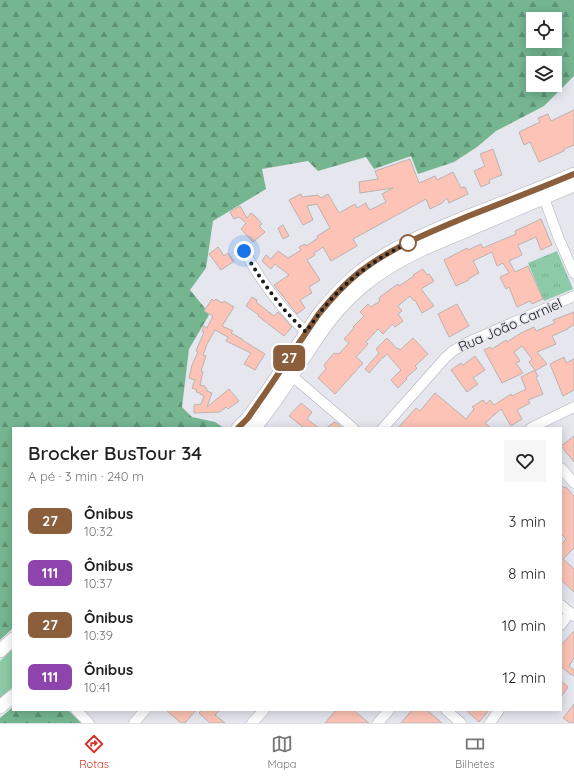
<!DOCTYPE html>
<html lang="pt">
<meta charset="utf-8">
<style>
body{margin:0;font-family:Quicksand,sans-serif;background:#f6f6f6;color:#222;height:100vh;display:flex;flex-direction:column;font-size:15px;white-space:nowrap}
*{box-sizing:border-box;margin:0}
p{font-size:13px;color:#767676}
.icon{flex:none;width:22px;height:22px;fill:none;stroke:currentColor;stroke-width:2;stroke-linecap:round;stroke-linejoin:round}
.map{position:relative;flex:1;overflow:hidden}
.details{position:absolute;left:12px;top:427px;width:550px;height:284px;display:flex;flex-direction:column;background:#fff;border-radius:0px;box-shadow:0 2px 10px #0003}
.details>*{flex:none}
.badge{padding:0 8px;border-radius:6px;font-size:14px;line-height:26px}
.tools{position:absolute;left:526px;top:12px;display:grid;gap:8px}
.tools a{display:grid;place-items:center;width:36px;height:36px;border-radius:0px;background:#fff;box-shadow:0 2px 10px #0003;font-size:20px}
.you{position:absolute;width:20px;height:20px;margin:-10px;border:3px solid #fff;border-radius:50%;background:#1a73e8;box-shadow:0 0 0 6px #1a73e833}
.map>.badge{position:absolute;translate:-50% -50%;box-shadow:0 0 0 2px #fff}
.round{display:grid;place-items:center;flex:none;width:42px;height:42px;border-radius:0px;background:#f6f6f6}
.headline{display:flex;align-items:center;justify-content:space-between;height:68px;padding:0 16px}
h1{font-size:19px;font-weight:600;line-height:30px}
ul{padding:0;list-style:none}
li{display:flex;align-items:center;gap:12px;height:52px;padding:0 16px}
li div{flex:1}
li b{display:block;font-size:15px}
li em{font-style:normal}
li .badge{min-width:44px;font-weight:700;text-align:center}
.menu{display:flex;justify-content:space-around;align-items:center;height:56px;border-top:1px solid #e0e0e0;background:#fff;font-size:11px;color:#767676}
.menu a{display:grid;justify-items:center;gap:2px}
.menu .current{color:#d93025}
.map>svg:first-child{display:block}
.grass{fill:#8dcba8}
.forest{fill:url(#forest-firs);fill-rule:evenodd}
.park{fill:url(#park-tufts)}
.building{fill:#fcc3b6;stroke:#bcb2b0}
.lines{fill:none;stroke-linecap:round;stroke-linejoin:round}
.minor-casing{stroke:#b1b2ba;stroke-width:11}
.major-casing{stroke:#b1b2ba;stroke-width:14}
.minor{stroke:#fff;stroke-width:10}
.major{stroke:#fff;stroke-width:13}
.line-casing{stroke:#fff;stroke-width:9}
.line{stroke:#8b5e3c;stroke-width:6}
.walk{stroke:#1c1c1f;stroke-width:4;stroke-dasharray:0 7.2}
.stop-dot{fill:#fff;stroke:#8b5e3c;stroke-width:2}
.labels{text-anchor:middle;stroke-width:3.5;stroke-linejoin:round;paint-order:stroke}
.street-label{font-size:14px;fill:#1c1c1f;stroke:#e5e6ee}
</style>
<div class="map">
<svg width="574" height="723" viewBox="0 0 574 723">
<defs>
<pattern id="forest-firs" width="22" height="20" patternUnits="userSpaceOnUse"><rect width="22" height="20" fill="#75b691"/><path d="M5 1l3.5 6h-7zM16 11l3.5 6h-7z" fill="#5f9376"/></pattern>
<pattern id="park-tufts" width="24" height="20" patternUnits="userSpaceOnUse"><rect width="24" height="20" fill="#8dcba8"/><path d="M3 7l-1-3M5 7V3M7 7l1-3M15 17l-1-3M17 17v-4M19 17l1-3" fill="none" stroke="#79ae90"/></pattern>
</defs>
<rect width="100%" height="100%" fill="#e5e6ee"/>
<path class="grass" d="M 13,649 L 13,687 L 0,698 L 0,661 Z"/>
<path class="forest" d="M 0,0 L 574,0 L 574,76 L 544,106 L 496,131 L 477,147 L 454,162 L 418,174 L 411,156 L 374,169 L 366,157 L 318,171 L 308,161 L 262,169 L 266,189 L 213,221 L 206,268 L 190,290 L 204,307 L 209,315 L 189,349 L 182,407 L 192,417 L 215,422 L 224,428 L 13,428 L 13,628 L 0,640 ZM 533,19 L 555,19 L 555,41 L 533,41 ZM 533,63 L 555,63 L 555,85 L 533,85 Z
M 13,707 L 13,710 L 68,710 L 81,723 L 0,723 L 0,718 Z"/>
<path class="park" d="M 557,251 L 573,289 L 544,301 L 528,263 Z"/>
<path class="building" d="M 574,110 L 574,145 L 564,149 L 564,151 L 539,162 L 530,142 L 524,145 L 519,132 L 540,122 L 538,118 L 548,114 L 551,121 Z
M 493,149 L 502,175 L 489,180 L 490,183 L 481,187 L 474,171 L 485,166 L 480,154 Z
M 410,159 L 419,183 L 435,176 L 437,180 L 453,172 L 461,188 L 465,187 L 468,194 L 449,203 L 447,198 L 442,203 L 430,209 L 426,199 L 353,239 L 357,246 L 331,261 L 323,247 L 314,253 L 315,255 L 307,260 L 320,280 L 309,287 L 312,293 L 300,300 L 305,308 L 297,314 L 274,285 L 289,275 L 275,264 L 271,269 L 262,261 L 266,255 L 271,259 L 278,251 L 288,258 L 301,250 L 299,247 L 305,244 L 306,246 L 318,238 L 317,236 L 330,228 L 317,204 L 307,206 L 313,220 L 303,225 L 289,200 L 301,194 L 302,197 L 318,195 L 321,198 L 328,194 L 339,213 L 355,204 L 357,208 L 366,203 L 368,208 L 369,208 L 370,210 L 386,202 L 382,194 L 393,188 L 360,193 L 359,182 L 378,179 L 375,171 Z
M 240,206 L 247,218 L 251,213 L 255,216 L 262,224 L 259,226 L 265,232 L 253,242 L 241,229 L 246,223 L 239,217 L 234,219 L 230,212 Z
M 541,219 L 552,245 L 541,250 L 536,237 L 518,245 L 522,255 L 509,261 L 515,272 L 528,266 L 543,299 L 532,304 L 530,301 L 517,307 L 509,287 L 506,289 L 500,277 L 509,273 L 503,263 L 497,266 L 492,252 L 473,261 L 479,273 L 468,279 L 469,280 L 456,286 L 444,260 L 467,248 L 468,250 L 481,244 L 483,248 L 516,234 L 515,231 Z
M 283,225 L 289,236 L 283,239 L 278,228 Z
M 218,247 L 224,256 L 228,253 L 234,261 L 221,270 L 209,254 Z
M 423,269 L 427,275 L 429,274 L 434,281 L 421,289 L 434,306 L 422,313 L 415,300 L 414,301 L 410,296 L 398,306 L 402,311 L 398,314 L 403,321 L 395,327 L 392,324 L 383,334 L 378,329 L 366,342 L 368,344 L 356,357 L 363,363 L 335,394 L 318,378 L 326,369 L 324,365 L 334,353 L 339,354 L 349,343 L 344,339 L 354,328 L 353,327 L 364,316 L 360,312 L 368,304 L 371,307 L 380,301 L 379,299 L 381,296 L 398,284 L 399,286 L 414,276 L 413,275 Z
M 252,297 L 257,300 L 256,302 L 274,316 L 278,312 L 292,327 L 284,336 L 258,316 L 259,315 L 246,306 Z
M 212,299 L 214,301 L 216,299 L 222,303 L 224,301 L 234,307 L 222,326 L 233,331 L 231,333 L 242,339 L 242,340 L 265,354 L 255,370 L 244,364 L 251,353 L 226,341 L 228,337 L 215,330 L 207,344 L 203,355 L 206,356 L 201,371 L 203,372 L 200,385 L 205,386 L 205,388 L 207,389 L 207,391 L 212,393 L 207,407 L 229,389 L 239,401 L 228,409 L 226,407 L 220,412 L 194,413 L 194,405 L 201,404 L 204,396 L 200,394 L 200,393 L 196,392 L 197,390 L 192,388 L 195,380 L 189,378 L 192,365 L 198,352 L 196,351 L 204,332 L 202,331 L 204,326 L 207,328 L 213,316 L 204,311 Z
M 457,304 L 469,326 L 449,337 L 438,314 Z
M 574,312 L 574,325 L 568,328 L 568,329 L 552,336 L 556,344 L 537,352 L 547,364 L 535,371 L 538,376 L 536,377 L 543,394 L 528,400 L 530,403 L 517,410 L 522,419 L 511,426 L 501,409 L 485,423 L 491,428 L 398,428 L 416,408 L 420,411 L 435,393 L 466,419 L 474,409 L 472,407 L 483,400 L 486,404 L 490,400 L 494,405 L 511,394 L 512,396 L 526,389 L 521,377 L 535,370 L 529,362 L 532,359 L 522,346 L 514,352 L 520,361 L 516,363 L 523,373 L 502,383 L 484,350 L 490,347 L 492,349 L 506,340 L 507,342 L 521,333 L 534,327 L 536,331 L 555,323 L 553,320 Z
M 387,338 L 397,349 L 398,348 L 400,350 L 413,338 L 428,354 L 415,366 L 417,368 L 406,378 L 407,379 L 398,388 L 391,380 L 401,370 L 387,354 L 383,358 L 383,357 L 369,373 L 365,369 L 379,353 L 376,349 Z
M 475,356 L 485,370 L 473,378 L 478,384 L 467,392 L 451,370 L 461,363 L 463,365 Z
M 564,357 L 566,363 L 574,359 L 574,390 L 563,396 L 550,364 Z
M 301,403 L 312,412 L 307,419 L 319,428 L 304,428 L 289,416 Z
M 335,422 L 342,428 L 326,428 Z
M 574,436 L 574,462 L 561,446 Z
M 561,485 L 564,488 L 566,487 L 574,496 L 574,548 L 563,559 L 574,569 L 574,592 L 561,580 L 561,545 L 566,539 L 561,534 Z
M 574,631 L 574,658 L 569,666 L 574,670 L 574,676 L 571,674 L 571,675 L 561,666 L 561,645 Z
M 561,681 L 568,687 L 561,697 Z
M 574,704 L 574,723 L 570,723 L 563,718 Z
M 166,710 L 196,710 L 185,723 L 181,723 Z
M 202,710 L 220,710 L 215,715 L 225,723 L 210,723 L 199,713 Z
M 336,710 L 353,710 L 369,723 L 325,723 Z
M 412,710 L 427,710 L 442,723 L 401,723 Z
M 466,710 L 489,710 L 479,722 Z"/>
<g class="lines">
<g class="minor-casing">
<path id="minor" d="M 544,198 L 559,239 L 574,273
M 244,251 C 261,281 281,309 306,332
M 292,376 L 353,428
M 383,428 L 446,357 L 453,351 L 466,343 L 574,296
M 531,428 L 574,407
M 561,468 L 574,483
M 561,605 L 574,616
M 561,625 L 570,612
M 76,710 L 89,723
M 446,710 L 461,723
M 134,723 L 145,710
M 252,723 L 264,710
M 378,723 L 389,710
M 490,723 L 499,710"/>
</g>
<g class="major-casing">
<path id="major" d="M 238,428 L 248,418 L 266,393 L 318,315 C 331,299 344,284 361,271 C 392,247 430,232 466,217 C 502,203 539,189 574,174
M 254,428 C 278,401 296,368 317,338 C 345,296 377,270 423,249 L 574,185
M 0,651 L 13,639
M 0,707 L 13,696"/>
</g>
<use href="#minor" class="minor"/>
<use href="#major" class="major"/>
</g>
<g class="lines">
<g class="line-casing">
<path id="line" d="M 238,428 L 248,418 L 266,392 L 318,315 C 331,299 344,284 361,271 C 392,247 430,232 466,217 C 502,203 538,189 574,174"/>
</g>
<use href="#line" class="line"/>
<path class="walk" d="M 244,251 C 261,281 281,309 306,332 C 335,289 363,265 410,242 L 408,243"/>
</g>
<circle class="stop-dot" cx="408" cy="243" r="8"/>
<g class="labels">
<g class="street-label">
<text transform="translate(510 325) rotate(-24)" y="5">Rua João Carniel</text>
</g>
</g>
</svg>
<div class="tools">
<a><svg class="icon" aria-label="locate" viewBox="0 0 24 24"><circle cx="12" cy="12" r="6"/><path d="M12 2v4M12 18v4M2 12h4M18 12h4"/></svg></a>
<a><svg class="icon" aria-label="layers" viewBox="0 0 24 24"><path d="M12 4l9 5-9 5-9-5zM3 14l9 5 9-5"/></svg></a>
</div>
<div class="you" style="left:244px;top:251px"></div>
<b class="badge" style="left:289px;top:358px;background:#8b5e3c;color:#fff">27</b>
<section class="details">
<div class="headline"><div><h1>Brocker BusTour 34</h1><p>A pé · 3 min · 240 m</p></div><a class="round"><svg class="icon" aria-label="heart" viewBox="0 0 24 24"><path d="M12 20l-8-8c-3-5 5-10 8-4 3-6 11-1 8 4z"/></svg></a></div>
<ul>
<li><span class="badge" style="background:#8b5e3c;color:#fff">27</span><div><b>Ônibus</b><p>10:32</p></div><em>3 min</em></li>
<li><span class="badge" style="background:#8e44ad;color:#fff">111</span><div><b>Ônibus</b><p>10:37</p></div><em>8 min</em></li>
<li><span class="badge" style="background:#8b5e3c;color:#fff">27</span><div><b>Ônibus</b><p>10:39</p></div><em>10 min</em></li>
<li><span class="badge" style="background:#8e44ad;color:#fff">111</span><div><b>Ônibus</b><p>10:41</p></div><em>12 min</em></li>
</ul>
</section>
</div>
<nav class="menu">
<a class="current"><svg class="icon" aria-label="directions" viewBox="0 0 24 24"><path d="M12 3l9 9-9 9-9-9zM9 14v-3h6M13 9l2 2-2 2"/></svg>Rotas</a>
<a><svg class="icon" aria-label="map" viewBox="0 0 24 24"><path d="M3 6l6-2 6 2 6-2v14l-6 2-6-2-6 2zM9 4v14M15 6v14"/></svg>Mapa</a>
<a><svg class="icon" aria-label="tickets" viewBox="0 0 24 24"><path d="M3 7h18v10H3zM15 7v10"/></svg>Bilhetes</a>
</nav>
